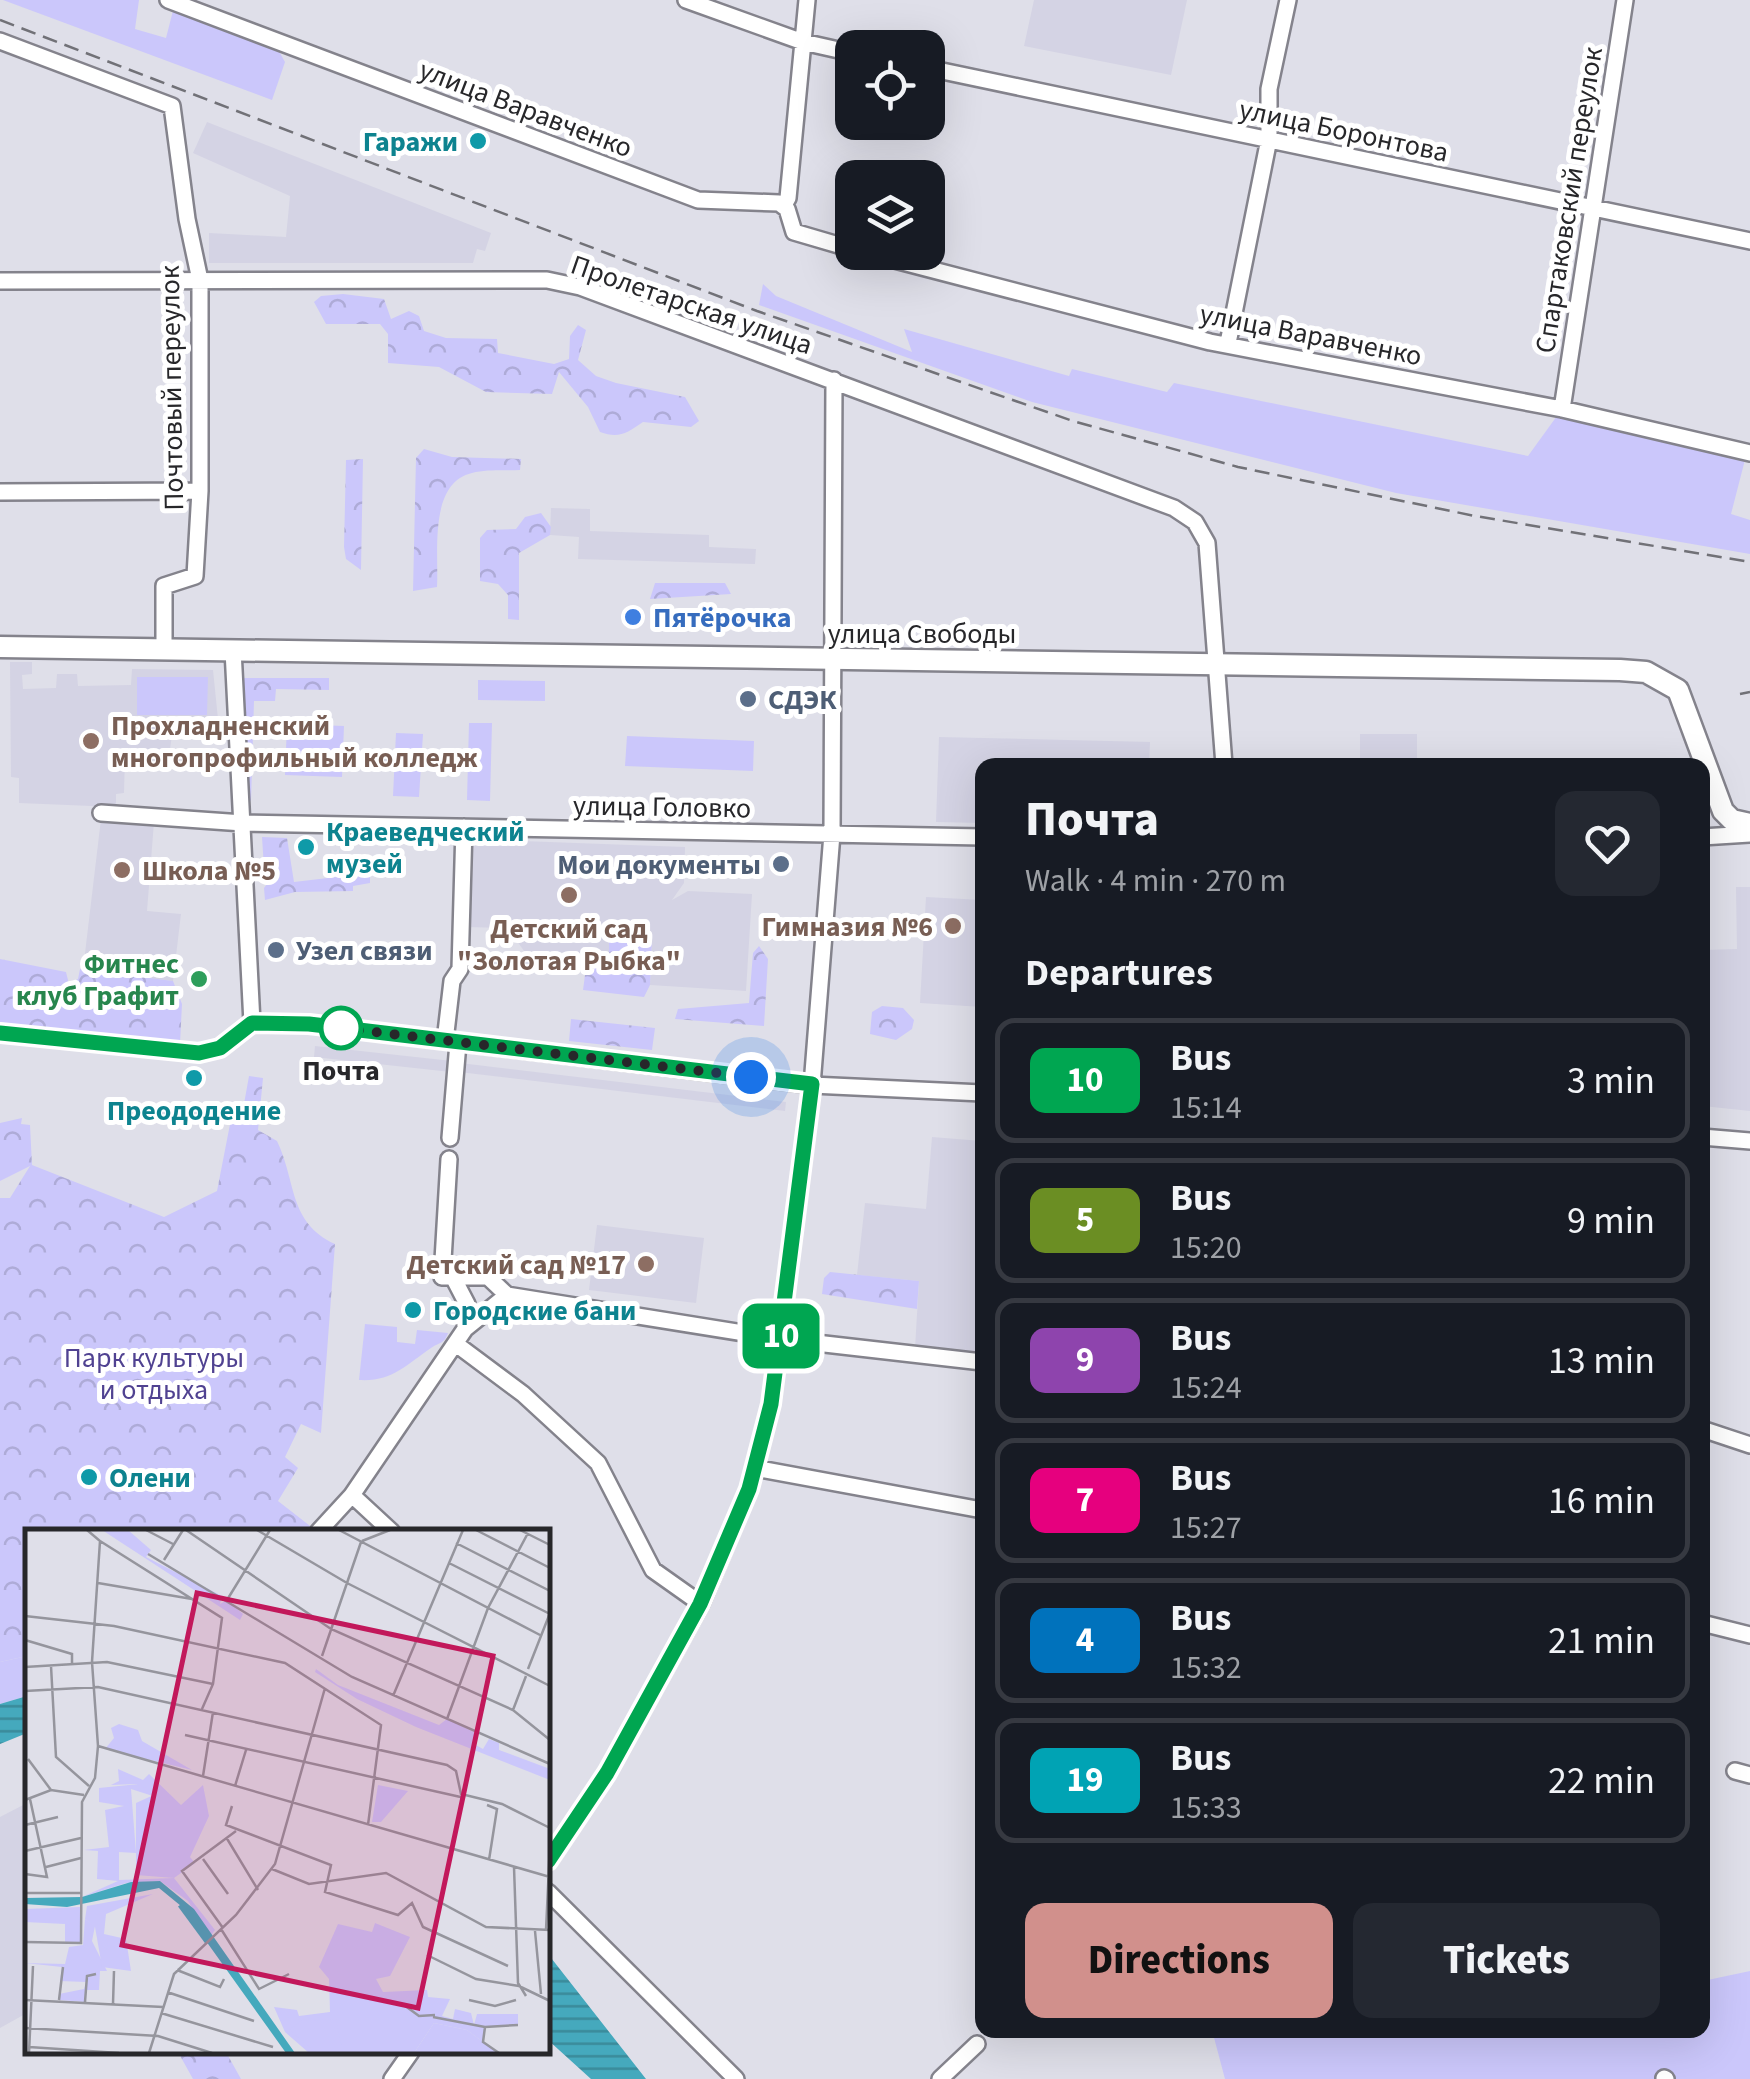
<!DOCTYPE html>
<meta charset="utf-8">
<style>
body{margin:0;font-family:"Source Sans 3",sans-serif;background:#242831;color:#f1f3f6;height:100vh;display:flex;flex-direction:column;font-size:38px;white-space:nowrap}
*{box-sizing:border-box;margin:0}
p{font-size:32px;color:#9ea1a6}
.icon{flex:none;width:55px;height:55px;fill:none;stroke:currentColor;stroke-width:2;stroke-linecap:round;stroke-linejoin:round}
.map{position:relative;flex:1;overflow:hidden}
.details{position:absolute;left:975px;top:758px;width:735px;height:1280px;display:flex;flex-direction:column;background:#171b24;border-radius:20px;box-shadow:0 10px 40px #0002}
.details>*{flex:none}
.badge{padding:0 20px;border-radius:15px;font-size:35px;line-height:65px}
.tools{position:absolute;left:835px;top:30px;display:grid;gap:20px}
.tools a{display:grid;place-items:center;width:110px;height:110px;border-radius:20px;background:#171b24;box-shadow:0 10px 40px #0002;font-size:50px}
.you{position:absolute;width:50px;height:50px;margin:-25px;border:8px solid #fff;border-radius:50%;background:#1a73e8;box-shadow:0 0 0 15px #1a73e833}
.map>.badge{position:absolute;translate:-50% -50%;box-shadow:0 0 0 5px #fff}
h2{padding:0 50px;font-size:38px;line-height:90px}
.round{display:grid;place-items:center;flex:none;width:105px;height:105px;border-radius:20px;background:#242831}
.head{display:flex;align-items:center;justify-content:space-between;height:170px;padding:0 50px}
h1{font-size:48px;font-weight:800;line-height:75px}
.action{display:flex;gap:20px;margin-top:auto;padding:20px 50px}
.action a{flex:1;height:115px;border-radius:20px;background:#d1908c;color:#111;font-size:40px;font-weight:800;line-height:115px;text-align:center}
.action a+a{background:#242831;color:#f1f3f6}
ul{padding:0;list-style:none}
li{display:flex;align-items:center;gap:30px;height:125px;margin:0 20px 15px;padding:0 30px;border:5px solid #363941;border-radius:20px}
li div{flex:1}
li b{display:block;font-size:38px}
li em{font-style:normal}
li .badge{min-width:110px;font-weight:700;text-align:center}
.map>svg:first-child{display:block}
.built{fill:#d4d3e4}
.grass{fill:#cbc7fb}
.forest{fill:url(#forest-crowns)}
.water{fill:url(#water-rules)}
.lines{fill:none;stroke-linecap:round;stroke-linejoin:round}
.minor-casing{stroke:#84838c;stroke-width:20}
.major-casing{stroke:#84838c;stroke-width:25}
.minor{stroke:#fff;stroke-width:15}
.major{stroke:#fff;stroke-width:20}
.rail{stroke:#717177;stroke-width:2.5;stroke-dasharray:15 8;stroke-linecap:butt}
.line-casing{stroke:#fff;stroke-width:22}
.line{stroke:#00a651;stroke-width:15}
.walk{stroke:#27272a;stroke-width:10;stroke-dasharray:0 18}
.culture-dot{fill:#0f9aa8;stroke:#fff;stroke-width:4}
.shop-dot{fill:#3f7fe0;stroke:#fff;stroke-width:4}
.service-dot{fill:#5c6f8a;stroke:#fff;stroke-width:4}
.education-dot{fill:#8d6e63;stroke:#fff;stroke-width:4}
.leisure-dot{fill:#2e9e5b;stroke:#fff;stroke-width:4}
.stop-dot{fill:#fff;stroke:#00a651;stroke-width:5}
.labels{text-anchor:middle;stroke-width:10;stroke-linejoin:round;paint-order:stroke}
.street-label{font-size:28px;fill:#27272a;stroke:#fff}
.culture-label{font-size:28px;font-weight:bold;fill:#0d838f;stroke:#fff;text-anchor:start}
.shop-label{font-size:28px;font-weight:bold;fill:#366cbe;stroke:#fff;text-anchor:start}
.service-label{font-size:28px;font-weight:bold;fill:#4e5e75;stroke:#fff;text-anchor:start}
.education-label{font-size:28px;font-weight:bold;fill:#785e54;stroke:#fff;text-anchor:start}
.leisure-label{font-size:28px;font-weight:bold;fill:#27864d;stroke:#fff;text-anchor:end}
.stop-label{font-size:28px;font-weight:bold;fill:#27272a;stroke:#fff}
.park-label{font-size:28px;fill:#504291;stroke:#fff}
.inset-river{fill:none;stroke:#45a9bd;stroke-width:5}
.inset-road{fill:none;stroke:#95959d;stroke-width:2.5}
.view{fill:#c2185b;fill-opacity:0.15;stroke:#c2185b;stroke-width:5}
.inset-edge{fill:none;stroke:#27272a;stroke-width:5}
</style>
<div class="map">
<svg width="1750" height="2079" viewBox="0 0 1750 2079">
<defs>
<pattern id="forest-crowns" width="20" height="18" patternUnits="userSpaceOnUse" patternTransform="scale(2.5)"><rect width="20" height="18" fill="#cbc7fb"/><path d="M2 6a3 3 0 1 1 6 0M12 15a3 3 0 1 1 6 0" fill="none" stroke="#aeabd7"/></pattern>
<pattern id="water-rules" width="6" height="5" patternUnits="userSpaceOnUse" patternTransform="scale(2.5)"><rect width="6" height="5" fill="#45a9bd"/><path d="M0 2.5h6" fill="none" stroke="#3a8a9a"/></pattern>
</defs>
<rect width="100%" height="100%" fill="#dfdfe9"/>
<path class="built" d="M 1034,0 L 1187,0 L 1171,75 L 1024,46 Z
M 207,122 L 491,233 L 485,251 L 477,249 L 473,263 L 209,263 L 209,233 L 286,237 L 290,196 L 193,153 Z
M 551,508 L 590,509 L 590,531 L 709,535 L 709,547 L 756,549 L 755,564 L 578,559 L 579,537 L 550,535 Z
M 10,662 L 32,662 L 32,674 L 22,675 L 23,689 L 56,688 L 57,674 L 77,674 L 78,686 L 131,685 L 132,669 L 213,670 L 218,719 L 174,721 L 170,749 L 161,750 L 160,755 L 125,755 L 124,793 L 116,794 L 116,807 L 19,803 L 19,778 L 11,777 Z
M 1360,734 L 1417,734 L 1417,765 L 1360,765 Z
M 939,737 L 1150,742 L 1149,765 L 982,765 L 982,823 L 936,822 Z
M 101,819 L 154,822 L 147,911 L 181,914 L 173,981 L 83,970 Z
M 467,839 L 685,847 L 684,883 L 672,900 L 688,891 L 752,894 L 746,991 L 650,985 L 652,940 L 609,954 L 524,951 L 508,928 L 464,927 Z
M 1736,887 L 1750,887 L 1750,1111 L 1703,1106 L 1703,950 L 1737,949 Z
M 926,897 L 982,900 L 982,1007 L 920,1003 Z
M 315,1046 L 452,1061 L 451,1072 L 314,1057 Z
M 460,1063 L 786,1102 L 785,1111 L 459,1072 Z
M 932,1137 L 982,1141 L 982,1359 L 915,1348 L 919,1281 L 857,1275 L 865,1203 L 926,1209 Z
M 597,1225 L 704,1238 L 696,1303 L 589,1290 Z
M 27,1803 L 27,2013 L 0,2028 L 0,1817 Z"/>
<path class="grass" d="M 3,0 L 139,0 L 135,29 L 166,38 L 175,3 L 272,39 L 285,62 L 272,100 Z
M 763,284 L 776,296 L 912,352 L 904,329 L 1069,376 L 1072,369 L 1167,392 L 1174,383 L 1528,456 L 1562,409 L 1747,452 L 1731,514 L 1750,520 L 1750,554 L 1396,493 L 1032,402 L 759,305 Z
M 137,677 L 208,677 L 207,715 L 137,715 Z
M 478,680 L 545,681 L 545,701 L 478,700 Z
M 469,723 L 492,723 L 490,801 L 467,800 Z
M 287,724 L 344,726 L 342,777 L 285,775 Z
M 396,733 L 423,734 L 419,797 L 393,796 Z
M 627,736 L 754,741 L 753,771 L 625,766 Z
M 365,1324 L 397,1327 L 397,1342 L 415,1344 L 417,1330 L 448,1333 C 444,1344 440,1342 431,1348 C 406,1365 392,1382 359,1380 Z
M 27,1656 L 27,1696 L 0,1704 L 0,1662 Z
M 1750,1971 L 1750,2079 L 1225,2079 L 1212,2030 L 1702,2030 L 1703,1981 Z"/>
<path class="forest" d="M 343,294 L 384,299 L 391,319 L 409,311 L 419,316 L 424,331 L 446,338 L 497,339 L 498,353 L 554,364 L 569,359 L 570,336 L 578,325 L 586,330 L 578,360 L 596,376 L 616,383 L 685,397 L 699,421 L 691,427 L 643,422 C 627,433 619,439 600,432 L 588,407 L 559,372 L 552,394 L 486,392 L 439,367 L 388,363 L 388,334 L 380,324 L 326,324 L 314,302 L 321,296 Z
M 424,449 L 452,457 L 521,459 L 520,470 C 505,471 487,469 472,473 C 428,483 439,554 437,587 L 413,591 L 416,458 Z
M 363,459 L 361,570 L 346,559 L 344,547 L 346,460 Z
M 541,513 L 551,527 L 550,535 L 519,553 L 519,620 L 508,619 L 508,595 L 498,584 L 480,581 L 480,538 L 487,530 L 516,529 L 525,517 Z
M 655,583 L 725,583 L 731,594 L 650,599 Z
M 241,678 L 329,678 L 329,690 L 276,689 L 275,701 L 254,701 L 251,801 L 247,798 Z
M 262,837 L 287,838 L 294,882 L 370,873 L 370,883 L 353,886 L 353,891 L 295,892 L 265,900 L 264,888 L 273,876 L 264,868 Z
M 609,937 L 652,939 L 650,985 L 644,997 L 583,990 L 588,953 L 609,954 Z
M 759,946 L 768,959 L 764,1026 L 675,1019 L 678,1009 L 749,1003 L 753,953 Z
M 0,959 L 66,972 L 69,984 L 78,979 L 80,969 L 173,981 L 182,1004 L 180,1044 L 0,1026 Z
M 882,1006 L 903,1008 L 914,1020 L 912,1029 L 896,1040 L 870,1034 L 872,1012 Z
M 571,1019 L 655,1028 L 652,1050 L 569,1041 Z
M 249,1076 L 263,1078 L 258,1130 L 277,1141 C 297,1183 288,1222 335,1244 L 321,1433 L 301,1424 L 285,1457 L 298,1468 L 278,1501 L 314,1529 L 28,1532 L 27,1656 L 0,1662 L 0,1198 L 10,1198 L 30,1166 L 0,1181 L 0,1123 L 22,1118 L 21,1124 L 30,1125 L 32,1165 L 164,1217 L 217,1191 L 232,1114 L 242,1115 Z
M 830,1272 L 919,1281 L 917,1309 L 822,1294 L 824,1278 Z
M 178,2052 L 226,2052 L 241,2079 L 193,2079 Z"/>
<path class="water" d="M 27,1696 L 27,1733 L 0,1744 L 0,1704 Z
M 548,1954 L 646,2079 L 591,2079 L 548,2040 Z"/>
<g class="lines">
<g class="minor-casing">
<path id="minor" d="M 168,0 L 698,200 L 779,203 L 787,209 L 794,232 L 852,249
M 686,0 L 803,42 L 852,53
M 0,41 L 172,106 L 187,219 L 200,280 L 200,491 L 195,576 L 164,586 L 164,648
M 928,68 L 1750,241
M 784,205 L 788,198 L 807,0
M 864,252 L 1210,342 L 1562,409 L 1750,453
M 0,281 L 547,280 L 580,287 L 1174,508 L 1195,522 L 1207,543 L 1224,765
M 1228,343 L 1269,139 L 1269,89 L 1288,0
M 1562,409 L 1625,0
M 0,492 L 200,491
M 233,650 L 252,1023
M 101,813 L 243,823 L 982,837
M 1702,837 L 1750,834
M 0,1033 L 199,1053 L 221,1048 L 252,1023 L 309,1024 L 812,1085 L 982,1093
M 445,1041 L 452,981 L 460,969 L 464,827
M 1702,1137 L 1750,1141
M 450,1138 L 458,1043
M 449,1159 L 442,1277 L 488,1277 L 507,1295
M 454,1279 L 467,1304 L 465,1329
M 507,1295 L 781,1339 L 982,1362
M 456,1344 L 523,1394 L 598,1463 L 653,1570 L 701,1604
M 1702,1429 L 1750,1445
M 755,1468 L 982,1510
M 352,1495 L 392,1532
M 318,1532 L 352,1495 L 465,1329 L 507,1295
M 1702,1623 L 1750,1635
M 1735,1771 L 1750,1775
M 548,1862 L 607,1773 L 701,1604 L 749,1489 L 771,1404 L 812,1085 L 832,834 L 834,380
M 548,1892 L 736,2079
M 1664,2078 L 1666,2079
M 392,2079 L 411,2052
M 940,2079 L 977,2044"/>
</g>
<g class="major-casing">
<path id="major" d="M 0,647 L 1620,670 L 1646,672 L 1678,690 L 1723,811 L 1732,820 L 1750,824"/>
</g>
<use href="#minor" class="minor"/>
<use href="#major" class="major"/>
<path class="rail" d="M 0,20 L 757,311 L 1073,421 L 1238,467 L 1475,516 L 1750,562
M 1740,694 L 1750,692"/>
</g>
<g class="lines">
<g class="line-casing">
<path id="line" d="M 0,1033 L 199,1053 L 220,1048 L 252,1023 L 309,1024 L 812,1084 L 771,1404 L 749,1489 L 700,1604 L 607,1773 L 548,1861"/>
</g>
<use href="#line" class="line"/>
<path class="walk" d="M 341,1028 L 751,1077"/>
</g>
<g class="culture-dot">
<circle cx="478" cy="141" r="10"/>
<circle cx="306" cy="847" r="10"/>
<circle cx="194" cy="1078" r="10"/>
<circle cx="413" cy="1310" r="10"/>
<circle cx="89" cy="1477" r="10"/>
</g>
<circle class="shop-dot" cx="633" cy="617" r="10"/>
<g class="service-dot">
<circle cx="748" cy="699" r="10"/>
<circle cx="781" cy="864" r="10"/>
<circle cx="276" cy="950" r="10"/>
</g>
<g class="education-dot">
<circle cx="91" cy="741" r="10"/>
<circle cx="122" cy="870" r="10"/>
<circle cx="569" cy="895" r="10"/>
<circle cx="953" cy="926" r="10"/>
<circle cx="646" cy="1264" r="10"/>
</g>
<circle class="leisure-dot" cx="199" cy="979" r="10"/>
<circle class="stop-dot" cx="341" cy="1028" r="20"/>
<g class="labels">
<g class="street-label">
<text transform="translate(526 108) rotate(21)" y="10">улица Варавченко</text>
<text transform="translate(1344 130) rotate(12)" y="10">улица Боронтова</text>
<text transform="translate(1568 200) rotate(-81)" y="10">Спартаковский переулок</text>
<text transform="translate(692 304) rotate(19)" y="10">Пролетарская улица</text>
<text transform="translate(1311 334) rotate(11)" y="10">улица Варавченко</text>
<text transform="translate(171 388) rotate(-91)" y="10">Почтовый переулок</text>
<text x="922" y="643">улица Свободы</text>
<text transform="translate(662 806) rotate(1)" y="10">улица Головко</text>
</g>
<g class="culture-label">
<text x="458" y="151" text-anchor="end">Гаражи</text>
<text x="326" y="841">Краеведческий<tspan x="326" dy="32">музей</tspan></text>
<text x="194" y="1120" text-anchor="middle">Преододение</text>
<text x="433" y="1320">Городские бани</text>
<text x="109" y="1487">Олени</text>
</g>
<g class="shop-label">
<text x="653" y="627">Пятёрочка</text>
</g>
<g class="service-label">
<text x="768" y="709">СДЭК</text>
<text x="761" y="874" text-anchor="end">Мои документы</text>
<text x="296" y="960">Узел связи</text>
</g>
<g class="education-label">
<text x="111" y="735">Прохладненский<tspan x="111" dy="32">многопрофильный колледж</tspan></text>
<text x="142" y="880">Школа №5</text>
<text x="933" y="936" text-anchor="end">Гимназия №6</text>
<text x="569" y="938" text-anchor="middle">Детский сад<tspan x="569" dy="32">"Золотая Рыбка"</tspan></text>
<text x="626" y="1274" text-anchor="end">Детский сад №17</text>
</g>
<g class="leisure-label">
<text x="179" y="973">Фитнес<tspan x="179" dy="32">клуб Графит</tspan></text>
</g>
<g class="stop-label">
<text x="341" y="1080">Почта</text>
</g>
<g class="park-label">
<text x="154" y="1367">Парк культуры<tspan x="154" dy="32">и отдыха</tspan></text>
</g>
</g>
<g transform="translate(25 1529)">
<rect width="525" height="525" fill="#dfdfe9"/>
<path d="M 77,1 L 103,1 L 126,21 L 121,28 L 197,67 L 195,75 L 202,71 L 218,85 L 215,91 ZM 291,140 L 313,156 L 414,196 L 422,190 L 451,204 L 447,214 L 458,220 L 464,210 L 474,214 L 474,221 L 525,240 L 525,251 L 391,198 L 332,170 L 290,143 ZM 114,255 L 136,263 L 131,268 L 106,260 L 111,324 L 94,323 L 94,351 L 149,349 L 190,401 L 185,408 L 163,372 L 135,352 L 101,354 L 57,368 L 93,352 L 72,350 L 73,322 L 59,321 L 84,318 L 80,281 L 99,277 L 74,273 L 74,259 ZM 55,378 L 55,413 L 40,414 L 40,395 L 0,393 L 0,380 ZM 60,390 L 70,397 L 67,412 L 82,442 L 75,442 L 74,461 L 61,461 L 60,473 L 34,471 L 34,465 L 59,460 L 61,453 L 35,452 L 37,438 L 0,434 L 40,435 L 44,418 L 58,416 ZM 350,394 L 385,408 L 365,447 L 351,450 L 358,463 L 402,461 L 403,468 L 425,470 L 417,487 L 428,490 L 430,480 L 446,484 L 449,496 L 452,485 L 493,485 L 493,496 L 461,498 L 458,513 L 442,501 L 409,494 L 389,524 L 284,524 L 260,503 L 249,478 L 272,481 L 274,487 L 305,483 L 304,450 L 294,438 L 313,395 L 347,403 Z" fill="#cbc7fb"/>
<path d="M 94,195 L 113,201 L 117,212 L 167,241 L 80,220 L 89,209 L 86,199 ZM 93,240 L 118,251 L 124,245 L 156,276 L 178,256 L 184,287 L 165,328 L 170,334 L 149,349 L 111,346 L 111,274 L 133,264 L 111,255 L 86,256 L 94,252 ZM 353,256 L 383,262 L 356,293 L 347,293 ZM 128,365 L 81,385 L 79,405 L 101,410 L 106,442 L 77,438 L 70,398 L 60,390 L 62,377 ZM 311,490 L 318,524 L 292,524 L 264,501 L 276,492 Z" fill="#cbc7fb"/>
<path d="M 409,494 L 442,501 L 473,524 L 389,524 Z" fill="#cbc7fb"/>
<path d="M 135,352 L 169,380 L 270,524 L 261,524 L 156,377 L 134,359 L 42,378 L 0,375 L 0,369 L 57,368 L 106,353 Z" fill="#45a9bd"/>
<path class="inset-river" d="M 155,376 L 183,414"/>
<path class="inset-road" d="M 121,1 L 148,15M 161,1 L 306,100 L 488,181 L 525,211M 232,1 L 322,54 L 525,157M 314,1 L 515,106M 451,1 L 525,39M 495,1 L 525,16M 75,12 L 197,89 L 188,155 L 177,180M 337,12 L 365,1M 431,14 L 525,62M 123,25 L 327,148 L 525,235M 139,31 L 158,1M 424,34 L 525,85M 73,54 L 167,70M 202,71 L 245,1M 0,87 L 89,97 L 260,134 L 356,196 L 343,296M 0,111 L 47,125 L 47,135M 297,127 L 336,13M 26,137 L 31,228 L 64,257M 0,138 L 82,133 L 188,155M 503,140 L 525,84M 0,162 L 73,158 L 422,236 L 431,242 L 436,265 L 477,275 L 525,299M 368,167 L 438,1M 488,181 L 501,147M 422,190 L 463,79 L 503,4M 160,206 L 440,269M 73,217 L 525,348M 3,230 L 26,261M 178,247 L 188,183M 210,257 L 221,221M 0,271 L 26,261 L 59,266M 462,276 L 472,280 L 464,331M 207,277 L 201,296 L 306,336 L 300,363 L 373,386 L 387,374 L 398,398 L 483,437M 0,296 L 33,288M 201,308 L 233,361M 0,322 L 56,309M 178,330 L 203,365M 21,338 L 56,329M 489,338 L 493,454 L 501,467M 247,340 L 284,355 L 361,344 L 461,398 L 525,401M 0,345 L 22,348 L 5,270M 0,364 L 56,364M 198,399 L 157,342 L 211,302M 196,400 L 234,460 L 264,445M 521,401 L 525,315M 510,402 L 516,465M 0,413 L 56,414 L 57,273 L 70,249 L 73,217 L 67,133 L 75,12 L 62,1M 402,426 L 451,450 L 494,457 L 525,472M 152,441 L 195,458 L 199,450M 142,463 L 229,492M 0,471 L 138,478M 34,471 L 38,438M 444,471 L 470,477 L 491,471M 60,473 L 62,447 L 71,445M 88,475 L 89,442M 379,476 L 394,487 L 410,486M 136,484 L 248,518M 408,488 L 460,498 L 458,513 L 474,524M 460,498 L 493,496M 0,499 L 133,507 L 187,524M 4,518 L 94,524M 4,524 L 8,437M 124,524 L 149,445 L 211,386 L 250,335 L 300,159"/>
<path class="view" d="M 172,64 L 468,127 L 393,479 L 97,416 Z"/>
<rect width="525" height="525" class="inset-edge"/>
</g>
</svg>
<div class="tools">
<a><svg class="icon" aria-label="locate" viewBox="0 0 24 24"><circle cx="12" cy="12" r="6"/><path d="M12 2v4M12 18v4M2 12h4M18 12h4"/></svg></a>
<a><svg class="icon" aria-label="layers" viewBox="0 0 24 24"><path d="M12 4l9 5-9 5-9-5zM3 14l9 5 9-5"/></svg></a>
</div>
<div class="you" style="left:751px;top:1077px"></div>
<b class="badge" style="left:781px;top:1336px;background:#00a651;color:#fff">10</b>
<section class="details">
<div class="head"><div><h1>Почта</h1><p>Walk · 4 min · 270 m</p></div><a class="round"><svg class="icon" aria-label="heart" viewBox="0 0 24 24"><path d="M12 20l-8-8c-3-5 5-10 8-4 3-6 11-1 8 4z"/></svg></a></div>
<h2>Departures</h2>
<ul>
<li><span class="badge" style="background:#00a651;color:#fff">10</span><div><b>Bus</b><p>15:14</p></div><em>3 min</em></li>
<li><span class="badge" style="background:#6b8e23;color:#fff">5</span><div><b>Bus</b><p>15:20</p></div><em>9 min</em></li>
<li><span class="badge" style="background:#8e44ad;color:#fff">9</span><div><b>Bus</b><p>15:24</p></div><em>13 min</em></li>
<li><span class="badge" style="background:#e6007e;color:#fff">7</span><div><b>Bus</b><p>15:27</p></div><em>16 min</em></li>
<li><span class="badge" style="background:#0072bc;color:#fff">4</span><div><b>Bus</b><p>15:32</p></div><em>21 min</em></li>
<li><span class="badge" style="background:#00a3b4;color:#fff">19</span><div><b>Bus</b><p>15:33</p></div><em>22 min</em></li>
</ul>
<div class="action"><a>Directions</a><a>Tickets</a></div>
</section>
</div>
